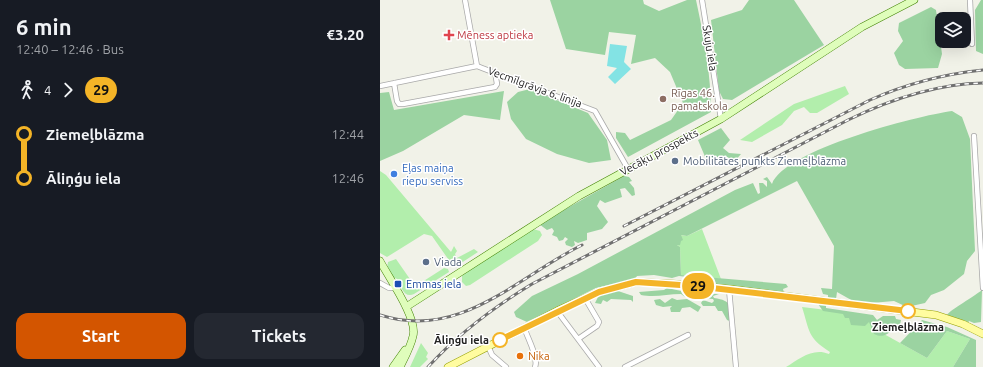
<!DOCTYPE html>
<meta charset="utf-8">
<style>
body{margin:0;font-family:Ubuntu,sans-serif;background:#242831;color:#f1f3f6;height:100vh;display:flex;flex-direction:column;font-size:15px;white-space:nowrap}
*{box-sizing:border-box;margin:0}
p{font-size:13px;color:#9ea1a6}
.icon{flex:none;width:22px;height:22px;fill:none;stroke:currentColor;stroke-width:2;stroke-linecap:round;stroke-linejoin:round}
.map{position:relative;flex:1;overflow:hidden}
.side{display:flex;flex-direction:column;background:#171b24;width:380px}
.side>*{flex:none}
.badge{padding:0 8px;border-radius:13px;font-size:14px;line-height:26px}
.fabs{position:absolute;left:555px;top:12px;display:grid;gap:8px}
.fabs a{display:grid;place-items:center;width:36px;height:36px;border-radius:8px;background:#171b24;box-shadow:0 4px 16px #0002;font-size:20px}
.map>.badge{position:absolute;translate:-50% -50%;box-shadow:0 0 0 2px #fff}
.legs{display:flex;align-items:center;gap:6px;height:44px;padding:0 16px;font-size:13px}
.legs p{margin-inline-start:auto}
.head{display:flex;align-items:center;justify-content:space-between;height:68px;padding:0 16px}
h1{font-size:22px;font-weight:700;line-height:30px}
.cta{display:flex;gap:8px;margin-top:auto;padding:8px 16px}
.cta a{flex:1;height:46px;border-radius:12px;background:#d35500;color:#fff;font-size:16px;font-weight:700;line-height:46px;text-align:center}
.cta a+a{background:#242831;color:#f1f3f6}
ul{padding:0 16px;list-style:none}
li{display:flex;align-items:center;gap:14px;height:44px;font-size:15px}
li i{display:grid;place-items:center;width:6px;height:100%;margin:0 5px;background:currentColor}
li i::after{content:'';width:10px;height:10px;margin:-5px;border:3px solid;border-radius:50%;background:#171b24}
li p{margin-inline-start:auto}
li:first-child i{background:linear-gradient(#0000 50%,currentColor 0)}
li:last-child i{background:linear-gradient(currentColor 50%,#0000 0)}
main{display:flex;flex:1;min-height:0}
.map>svg:first-child{display:block}
.grass{fill:#b2eeac}
.forest{fill:#9bd3a1}
.pitch{fill:#83e3e4}
.lines{fill:none;stroke-linecap:round;stroke-linejoin:round}
.street-casing{stroke:#a9a9a9;stroke-width:6}
.secondary-casing{stroke:#3f8100;stroke-width:8}
.primary-casing{stroke:#949f00;stroke-width:8}
.street{stroke:#fff;stroke-width:4.5}
.secondary{stroke:#dffdbb;stroke-width:7}
.primary{stroke:#fffca0;stroke-width:7}
.rail-casing{stroke:#707070;stroke-width:3}
.rail{stroke:#fff;stroke-width:1.5;stroke-dasharray:4.5;stroke-linecap:butt}
.line-1-casing{stroke:#fff;stroke-width:9}
.line-1{stroke:#f4b427;stroke-width:6}
.health-dot{fill:#e0444e;stroke:#fff;stroke-width:1.5}
.education-dot{fill:#8d6e63;stroke:#fff;stroke-width:1.5}
.service-dot{fill:#5c6f8a;stroke:#fff;stroke-width:1.5}
.shop-dot{fill:#3f7fe0;stroke:#fff;stroke-width:1.5}
.transit-dot{fill:#1a4fb4;stroke:#fff;stroke-width:1.5}
.stop-1-dot{fill:#fff;stroke:#f4b427;stroke-width:2}
.food-dot{fill:#e8710a;stroke:#fff;stroke-width:1.5}
.labels{text-anchor:middle;stroke-width:3;stroke-linejoin:round;paint-order:stroke}
.health-label{font-size:11px;fill:#be3a42;stroke:#fff;text-anchor:start}
.street-label{font-size:11px;fill:#222;stroke:#fff}
.education-label{font-size:11px;fill:#785e54;stroke:#fff;text-anchor:start}
.service-label{font-size:11px;fill:#4e5e75;stroke:#fff;text-anchor:start}
.shop-label{font-size:11px;fill:#366cbe;stroke:#fff;text-anchor:start}
.transit-label{font-size:11px;fill:#164399;stroke:#fff;text-anchor:start}
.stop-label{font-size:11px;font-weight:bold;fill:#222;stroke:#fff}
.food-label{font-size:11px;fill:#c56008;stroke:#fff;text-anchor:start}
</style>
<main>
<section class="side">
<div class="head"><div><h1>6 min</h1><p>12:40 – 12:46 · Bus</p></div><b>€3.20</b></div>
<div class="legs"><svg class="icon" aria-label="walk" viewBox="0 0 24 24"><circle cx="13" cy="4" r="2"/><path d="M13 8l-2 6 4 7M11 14l-3 7M7 12l3-4h3l4 4"/></svg>4<svg class="icon" aria-label="forward" viewBox="0 0 24 24"><path d="M9 5l7 7-7 7"/></svg><b class="badge" style="background:#f4b427;color:#111">29</b></div>
<ul>
<li><i style="color:#f4b427"></i><b>Ziemeļblāzma</b><p>12:44</p></li>
<li><i style="color:#f4b427"></i><b>Āliņģu iela</b><p>12:46</p></li>
</ul>
<div class="cta"><a>Start</a><a>Tickets</a></div>
</section>
<div class="map">
<svg width="603" height="367" viewBox="0 0 603 367">
<rect width="100%" height="100%" fill="#f1f2e8"/>
<path class="grass" d="M 465,86 L 469,94 L 437,113 L 430,113 L 424,107 L 414,111 L 402,125 L 372,142 L 360,140 L 414,104 Z
M 0,171 L 6,175 L 71,252 L 74,246 L 77,251 L 75,254 L 77,258 L 94,249 L 98,252 L 75,267 L 73,266 L 52,236 L 44,234 L 7,257 L 0,253 Z
M 153,229 L 160,231 L 162,235 L 158,241 L 90,285 L 86,286 L 82,282 L 82,276 L 88,271 Z
M 322,229 L 341,279 L 301,275 L 300,247 L 297,245 L 300,235 L 307,236 Z
M 16,259 L 32,282 L 39,284 L 64,268 L 68,269 L 69,272 L 34,294 C 24,299 21,286 16,278 L 14,279 L 7,268 L 8,262 Z
M 422,307 L 488,315 L 495,329 L 547,358 L 567,331 L 590,339 L 573,367 L 406,367 C 419,359 433,347 449,354 L 450,352 C 427,337 430,332 422,307 Z
M 41,343 L 48,353 L 46,357 L 48,359 L 40,367 L 30,367 Z"/>
<path class="forest" d="M 170,0 L 263,0 L 264,4 L 279,11 L 307,0 L 316,0 C 324,37 331,74 331,112 L 248,157 L 236,138 L 236,132 L 245,133 L 250,140 L 291,120 L 303,103 L 290,72 L 275,58 L 251,64 L 256,35 L 229,32 L 225,55 L 186,49 Z
M 369,0 L 414,0 L 444,45 L 352,100 L 343,99 L 339,91 L 331,20 L 362,10 Z
M 601,0 L 603,0 L 603,54 L 596,51 L 595,10 Z
M 551,7 L 556,10 L 562,54 L 558,68 L 525,69 L 519,65 L 514,53 L 523,41 L 518,31 L 519,23 Z
M 150,89 L 208,113 L 227,140 L 231,160 L 209,163 L 177,154 L 146,139 L 131,119 L 127,102 L 138,92 Z
M 124,91 L 120,120 L 84,115 L 23,151 L 0,161 L 0,93 L 9,92 L 14,110 Z
M 572,111 L 582,117 L 590,139 L 595,251 L 587,261 L 584,274 L 564,290 L 551,295 L 545,303 L 527,307 L 514,301 L 491,303 L 473,301 L 457,292 L 456,299 L 448,298 L 448,295 L 443,294 L 441,288 L 452,289 L 454,246 L 417,181 L 307,236 L 301,235 L 303,240 L 301,241 L 300,245 L 297,245 L 300,247 L 301,275 L 406,284 L 408,287 L 403,289 L 404,293 L 328,284 L 325,279 L 299,276 L 292,278 L 274,275 L 257,276 L 255,279 L 216,288 L 147,322 L 136,317 L 134,312 L 152,296 L 198,274 L 355,190 L 373,183 L 378,194 L 380,193 L 379,183 L 383,183 L 387,187 L 387,181 L 383,179 L 387,177 L 392,184 C 404,150 536,116 572,111 Z
M 341,128 L 350,140 L 343,148 L 349,153 L 361,154 L 355,161 L 345,156 L 326,159 L 318,140 Z
M 244,176 L 249,177 L 252,181 L 249,182 L 254,188 L 255,195 L 252,196 L 245,188 L 240,189 L 242,197 L 225,203 L 220,200 L 217,206 L 228,222 L 222,229 L 207,233 L 207,240 L 198,243 L 194,241 L 195,245 L 192,247 L 186,245 L 185,242 L 188,239 L 185,237 L 183,240 L 179,241 L 177,237 L 172,235 L 174,231 L 172,228 L 167,230 L 159,224 Z
M 287,288 L 316,294 L 339,294 L 333,296 L 334,298 C 353,301 349,305 352,322 L 347,320 L 342,311 L 338,311 L 335,306 L 323,306 L 321,303 L 323,300 L 332,303 L 334,301 L 333,299 L 305,297 L 301,294 C 287,294 275,298 261,295 L 259,292 L 284,290 Z
M 235,290 L 253,296 L 253,302 L 251,300 L 231,299 L 227,302 L 223,300 L 221,304 L 215,303 L 219,295 L 224,295 Z
M 602,290 L 601,322 L 594,323 L 589,321 L 588,323 L 567,315 C 570,310 595,296 602,290 Z
M 292,298 L 297,300 L 307,299 L 321,307 L 318,312 L 310,307 L 302,308 L 300,312 L 291,312 L 290,308 L 292,306 L 283,307 L 276,305 L 274,300 L 280,299 L 285,303 Z
M 439,302 L 446,302 L 446,308 L 493,315 L 497,320 L 503,316 L 515,316 L 516,319 L 521,320 L 520,325 L 512,324 L 514,329 C 506,335 503,338 494,334 L 489,322 L 485,326 L 471,325 L 469,318 L 465,318 L 463,314 L 443,311 L 438,304 Z
M 542,320 L 567,327 L 596,340 L 596,367 L 573,367 L 590,339 L 567,331 L 547,358 L 520,343 Z"/>
<path class="pitch" d="M 230,44 L 247,46 L 244,62 L 251,69 L 235,84 L 228,77 L 237,68 L 227,66 Z"/>
<g class="lines">
<g class="street-casing">
<path id="street" d="M 85,0 L 97,66
M 322,0 L 341,119
M 590,0 L 592,44
M 14,83 L 17,101 L 19,104 L 23,104 L 115,87 L 117,84 L 115,72
M 0,86 L 97,66 L 102,68 L 215,111 L 248,169
M 594,136 L 603,288
M 0,283 L 9,288 L 15,288
M 349,289 L 356,367
M 177,311 L 219,367
M 144,327 C 147,337 159,358 155,367
M 198,339 L 217,326 L 219,322 L 205,298
M 108,346 L 112,355 L 126,367
M 245,367 L 308,335"/>
</g>
<g class="secondary-casing">
<path id="secondary" d="M 0,261 C 9,278 38,319 33,336 C 31,346 25,357 20,367
M 26,307 L 199,196 L 341,119 L 482,27 L 534,0
M 13,367 L 25,350"/>
</g>
<g class="primary-casing">
<path id="primary" d="M 68,367 L 177,311 L 219,292 L 256,282 L 296,284 L 349,289 L 556,315 L 583,324 L 603,334"/>
</g>
<use href="#street" class="street"/>
<use href="#secondary" class="secondary"/>
<use href="#primary" class="primary"/>
<g class="rail-casing">
<path id="rail" d="M 244,226 L 490,100 C 526,84 564,74 603,70
M 0,315 C 80,341 137,277 202,245
M 48,367 C 78,334 114,307 152,284 L 468,120 C 511,99 555,84 603,83"/>
</g>
<use href="#rail" class="rail"/>
</g>
<g class="lines">
<g class="line-1-casing">
<path id="line-1" d="M 120,340 L 219,292 L 256,282 L 315,286 L 528,311"/>
</g>
<use href="#line-1" class="line-1"/>
</g>
<path class="health-dot" d="M67 29h4v4h4v4h-4v4h-4v-4h-4v-4h4z"/>
<circle class="education-dot" cx="283" cy="99" r="4"/>
<g class="service-dot">
<circle cx="295" cy="161" r="4"/>
<circle cx="46" cy="262" r="4"/>
</g>
<circle class="shop-dot" cx="14" cy="174" r="4"/>
<rect class="transit-dot" x="14" y="280" width="8" height="8" rx="2"/>
<g class="stop-1-dot">
<circle cx="528" cy="311" r="7"/>
<circle cx="120" cy="340" r="7"/>
</g>
<circle class="food-dot" cx="140" cy="356" r="4"/>
<g class="labels">
<g class="health-label">
<text x="77" y="39">Mēness aptieka</text>
</g>
<g class="street-label">
<text transform="translate(330 48) rotate(81)" y="4">Skuju iela</text>
<text transform="translate(155 87) rotate(20)" y="4">Vecmīlgrāvja 6. līnija</text>
<text transform="translate(279 152) rotate(-28)" y="4">Vecāķu prospekts</text>
</g>
<g class="education-label">
<text x="291" y="97">Rīgas 46.<tspan x="291" dy="13">pamatskola</tspan></text>
</g>
<g class="service-label">
<text x="303" y="165">Mobilitātes punkts Ziemeļblāzma</text>
<text x="54" y="266">Viada</text>
</g>
<g class="shop-label">
<text x="22" y="172">Eļas maiņa<tspan x="22" dy="13">riepu serviss</tspan></text>
</g>
<g class="transit-label">
<text x="26" y="288">Emmas iela</text>
</g>
<g class="stop-label">
<text x="528" y="331">Ziemeļblāzma</text>
<text x="109" y="344" text-anchor="end">Āliņģu iela</text>
</g>
<g class="food-label">
<text x="148" y="360">Nika</text>
</g>
</g>
</svg>
<div class="fabs">
<a><svg class="icon" aria-label="layers" viewBox="0 0 24 24"><path d="M12 4l9 5-9 5-9-5zM3 14l9 5 9-5"/></svg></a>
</div>
<b class="badge" style="left:318px;top:286px;background:#f4b427;color:#111">29</b>
</div>
</main>
